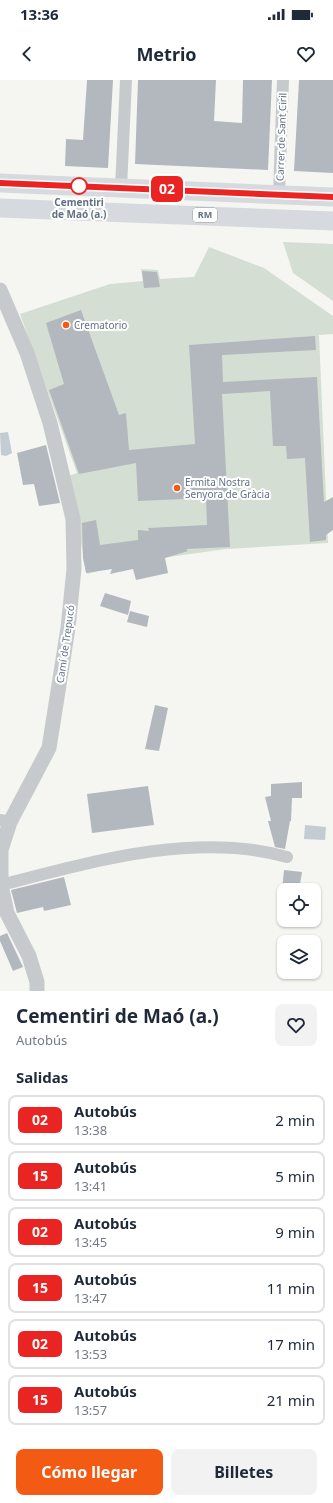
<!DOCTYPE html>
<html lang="es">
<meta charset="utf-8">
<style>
body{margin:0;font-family:"Noto Sans",sans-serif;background:#f2f2f3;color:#1f2937;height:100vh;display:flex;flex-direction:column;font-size:15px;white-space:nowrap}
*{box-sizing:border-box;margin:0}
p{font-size:13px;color:#747a83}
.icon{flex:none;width:22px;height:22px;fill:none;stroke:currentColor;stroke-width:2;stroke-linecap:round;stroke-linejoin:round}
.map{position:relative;height:911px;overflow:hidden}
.panel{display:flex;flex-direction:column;background:#fff;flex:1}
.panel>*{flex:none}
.badge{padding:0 8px;border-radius:6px;font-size:14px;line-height:26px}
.controls{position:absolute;left:277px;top:803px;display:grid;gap:8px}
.controls a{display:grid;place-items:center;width:44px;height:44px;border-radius:8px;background:#fff;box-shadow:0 1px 3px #0004;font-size:20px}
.map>.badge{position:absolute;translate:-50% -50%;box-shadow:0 0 0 2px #fff}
h2{padding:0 16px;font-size:15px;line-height:36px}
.round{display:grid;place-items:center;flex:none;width:42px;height:42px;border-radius:8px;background:#f2f2f3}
.head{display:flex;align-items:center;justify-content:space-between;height:68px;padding:0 16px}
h1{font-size:19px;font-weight:700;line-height:30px}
.button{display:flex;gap:8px;margin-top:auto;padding:8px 16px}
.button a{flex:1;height:46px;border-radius:8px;background:#f35b14;color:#fff;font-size:16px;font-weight:700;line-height:46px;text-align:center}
.button a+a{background:#f2f2f3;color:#1f2937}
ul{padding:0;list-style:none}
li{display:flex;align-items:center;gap:12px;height:50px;margin:0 8px 6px;padding:0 8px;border:2px solid #e0e1e3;border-radius:8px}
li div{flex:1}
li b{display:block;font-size:15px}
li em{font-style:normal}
li .badge{min-width:44px;font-weight:700;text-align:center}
.status{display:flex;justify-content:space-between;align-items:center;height:28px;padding:0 20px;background:#fff;direction:ltr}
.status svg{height:11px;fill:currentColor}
header{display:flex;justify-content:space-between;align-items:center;height:52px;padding:0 16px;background:#fff;font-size:18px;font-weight:700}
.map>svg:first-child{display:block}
.green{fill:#d5ded2}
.water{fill:#c2ccd2}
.building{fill:#b2b8be}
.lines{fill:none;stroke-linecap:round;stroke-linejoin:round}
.minor{stroke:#c7cacd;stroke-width:12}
.tertiary{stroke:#c7cacd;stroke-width:15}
.primary{stroke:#d6dadf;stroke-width:19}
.line-casing{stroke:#fff;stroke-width:9}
.line{stroke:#ea2423;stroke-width:6}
.stop-dot{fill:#fff;stroke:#ea2423;stroke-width:2}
.poi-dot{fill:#f35b14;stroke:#fff;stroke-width:1.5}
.labels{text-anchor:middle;stroke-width:4;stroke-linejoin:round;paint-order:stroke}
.shield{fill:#fff;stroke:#919caa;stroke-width:1}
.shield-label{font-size:9px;font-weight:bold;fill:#627285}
.street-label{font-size:10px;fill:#627285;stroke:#fff}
.stop-label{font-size:10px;font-weight:bold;fill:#627285;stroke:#fff}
.poi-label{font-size:10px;fill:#627285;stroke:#fff;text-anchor:start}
</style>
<div class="status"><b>13:36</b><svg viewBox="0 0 49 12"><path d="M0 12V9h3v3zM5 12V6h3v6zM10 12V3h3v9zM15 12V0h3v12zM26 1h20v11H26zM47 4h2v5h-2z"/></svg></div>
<header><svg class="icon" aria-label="back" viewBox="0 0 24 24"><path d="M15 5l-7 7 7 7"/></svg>Metrio<svg class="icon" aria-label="heart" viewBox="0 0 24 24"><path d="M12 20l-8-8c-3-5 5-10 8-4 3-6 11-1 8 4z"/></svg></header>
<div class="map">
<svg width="333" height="911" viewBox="0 0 333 911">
<rect width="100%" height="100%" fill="#f5f6f1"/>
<path class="green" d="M 283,162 L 333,164 L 333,221 L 293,193 Z
M 209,167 L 264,188 L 333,236 L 333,254 L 319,255 L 328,463 L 226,469 L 133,482 L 87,494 L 68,396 L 77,393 L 20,234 L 110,204 L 143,201 L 141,189 L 158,190 L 160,199 L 194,197 Z"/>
<path class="water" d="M 8,352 L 12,373 L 6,376 L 1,375 L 0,353 Z
M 305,745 L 326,747 L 325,760 L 304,759 Z"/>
<path class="building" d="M 87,0 L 113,0 L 108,88 L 65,86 L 66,59 L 83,60 Z
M 138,0 L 216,0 L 214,41 L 242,43 L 243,0 L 272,0 L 268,90 L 135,84 Z
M 299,0 L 333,0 L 333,93 L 294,91 Z
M 142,191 L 157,192 L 160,207 L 144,208 Z
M 81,230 L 119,335 L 126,333 L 129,370 L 195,364 L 189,265 L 315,256 L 316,270 L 222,275 L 223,302 L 317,297 L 324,422 L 333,417 L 333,450 L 326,455 L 326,460 L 310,462 L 305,378 L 287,379 L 286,366 L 273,366 L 270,311 L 222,314 L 230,467 L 186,469 L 188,471 L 165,478 L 168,493 L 136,500 L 133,489 L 110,494 L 112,489 L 86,493 L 83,478 L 82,443 L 96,440 L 100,465 L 138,460 L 138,450 L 149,451 L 148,448 L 207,445 L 206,418 L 138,421 L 136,383 L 79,394 L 49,310 L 64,304 L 46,243 Z
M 46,365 L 60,423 L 39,426 L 34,404 L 23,405 L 17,373 Z
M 105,513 L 131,521 L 128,535 L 100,526 Z
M 130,531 L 149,536 L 147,547 L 127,542 Z
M 155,625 L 168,628 L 159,671 L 145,669 Z
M 302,702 L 302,718 L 292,718 L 291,741 L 290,741 L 285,769 L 275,767 L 268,741 L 271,741 L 265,717 L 271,716 L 271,704 Z
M 148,706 L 154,745 L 92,753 L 87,714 Z
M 284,790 L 302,792 L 299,810 L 282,810 Z
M 64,797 L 71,825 L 44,831 L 43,827 L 17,833 L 11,810 Z
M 7,853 L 23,887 L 13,891 L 0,861 L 0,856 Z"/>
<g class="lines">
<path class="minor" d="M 121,108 L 126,0
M 279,114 L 283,0
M 0,740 L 10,742
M 1,805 C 90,782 196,751 287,777"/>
<path class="tertiary" d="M 0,210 L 27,273 L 50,343 L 73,439 L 74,489 L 68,548 L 49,668 L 10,742 L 1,770 L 1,805 L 7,833 L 29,876 L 37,902 L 37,911"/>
<path class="primary" d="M 0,103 L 333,117
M 0,128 L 333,141"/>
</g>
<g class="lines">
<g class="line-casing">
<path id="line" d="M 0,103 L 333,117"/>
</g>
<use href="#line" class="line"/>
</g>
<circle class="stop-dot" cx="79" cy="106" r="8"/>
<g class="poi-dot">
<circle cx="66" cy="245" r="4"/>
<circle cx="177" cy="408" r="4"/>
</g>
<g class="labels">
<rect class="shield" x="193" y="128" width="24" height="14" rx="3"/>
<g class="shield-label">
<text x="205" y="138">RM</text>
</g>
<g class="street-label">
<text transform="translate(281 57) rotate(-88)" y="4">Carrer de Sant Ciril</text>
<text transform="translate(65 564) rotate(-82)" y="4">Camí de Trepucó</text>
</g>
<g class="stop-label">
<text x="79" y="126">Cementiri<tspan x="79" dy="12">de Maó (a.)</tspan></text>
</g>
<g class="poi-label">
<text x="74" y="249">Crematorio</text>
<text x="185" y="406">Ermita Nostra<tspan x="185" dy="12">Senyora de Gràcia</tspan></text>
</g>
</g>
</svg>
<div class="controls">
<a><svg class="icon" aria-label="locate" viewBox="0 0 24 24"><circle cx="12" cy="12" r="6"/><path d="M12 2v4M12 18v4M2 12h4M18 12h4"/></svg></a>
<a><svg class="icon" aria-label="layers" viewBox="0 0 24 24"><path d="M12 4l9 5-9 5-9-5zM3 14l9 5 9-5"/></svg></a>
</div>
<b class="badge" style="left:167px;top:109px;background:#ea2423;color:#fff">02</b>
</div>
<section class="panel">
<div class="head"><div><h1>Cementiri de Maó (a.)</h1><p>Autobús</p></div><a class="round"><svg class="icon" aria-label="heart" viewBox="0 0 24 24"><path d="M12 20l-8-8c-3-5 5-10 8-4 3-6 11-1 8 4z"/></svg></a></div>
<h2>Salidas</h2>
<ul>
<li><span class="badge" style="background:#ea2423;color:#fff">02</span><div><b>Autobús</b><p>13:38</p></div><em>2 min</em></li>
<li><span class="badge" style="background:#ea2423;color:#fff">15</span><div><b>Autobús</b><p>13:41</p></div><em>5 min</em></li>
<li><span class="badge" style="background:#ea2423;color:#fff">02</span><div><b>Autobús</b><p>13:45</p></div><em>9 min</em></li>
<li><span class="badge" style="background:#ea2423;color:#fff">15</span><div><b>Autobús</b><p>13:47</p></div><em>11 min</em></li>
<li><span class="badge" style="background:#ea2423;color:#fff">02</span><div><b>Autobús</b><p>13:53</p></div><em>17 min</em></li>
<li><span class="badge" style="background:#ea2423;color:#fff">15</span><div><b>Autobús</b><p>13:57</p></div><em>21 min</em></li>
</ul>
<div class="button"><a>Cómo llegar</a><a>Billetes</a></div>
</section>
